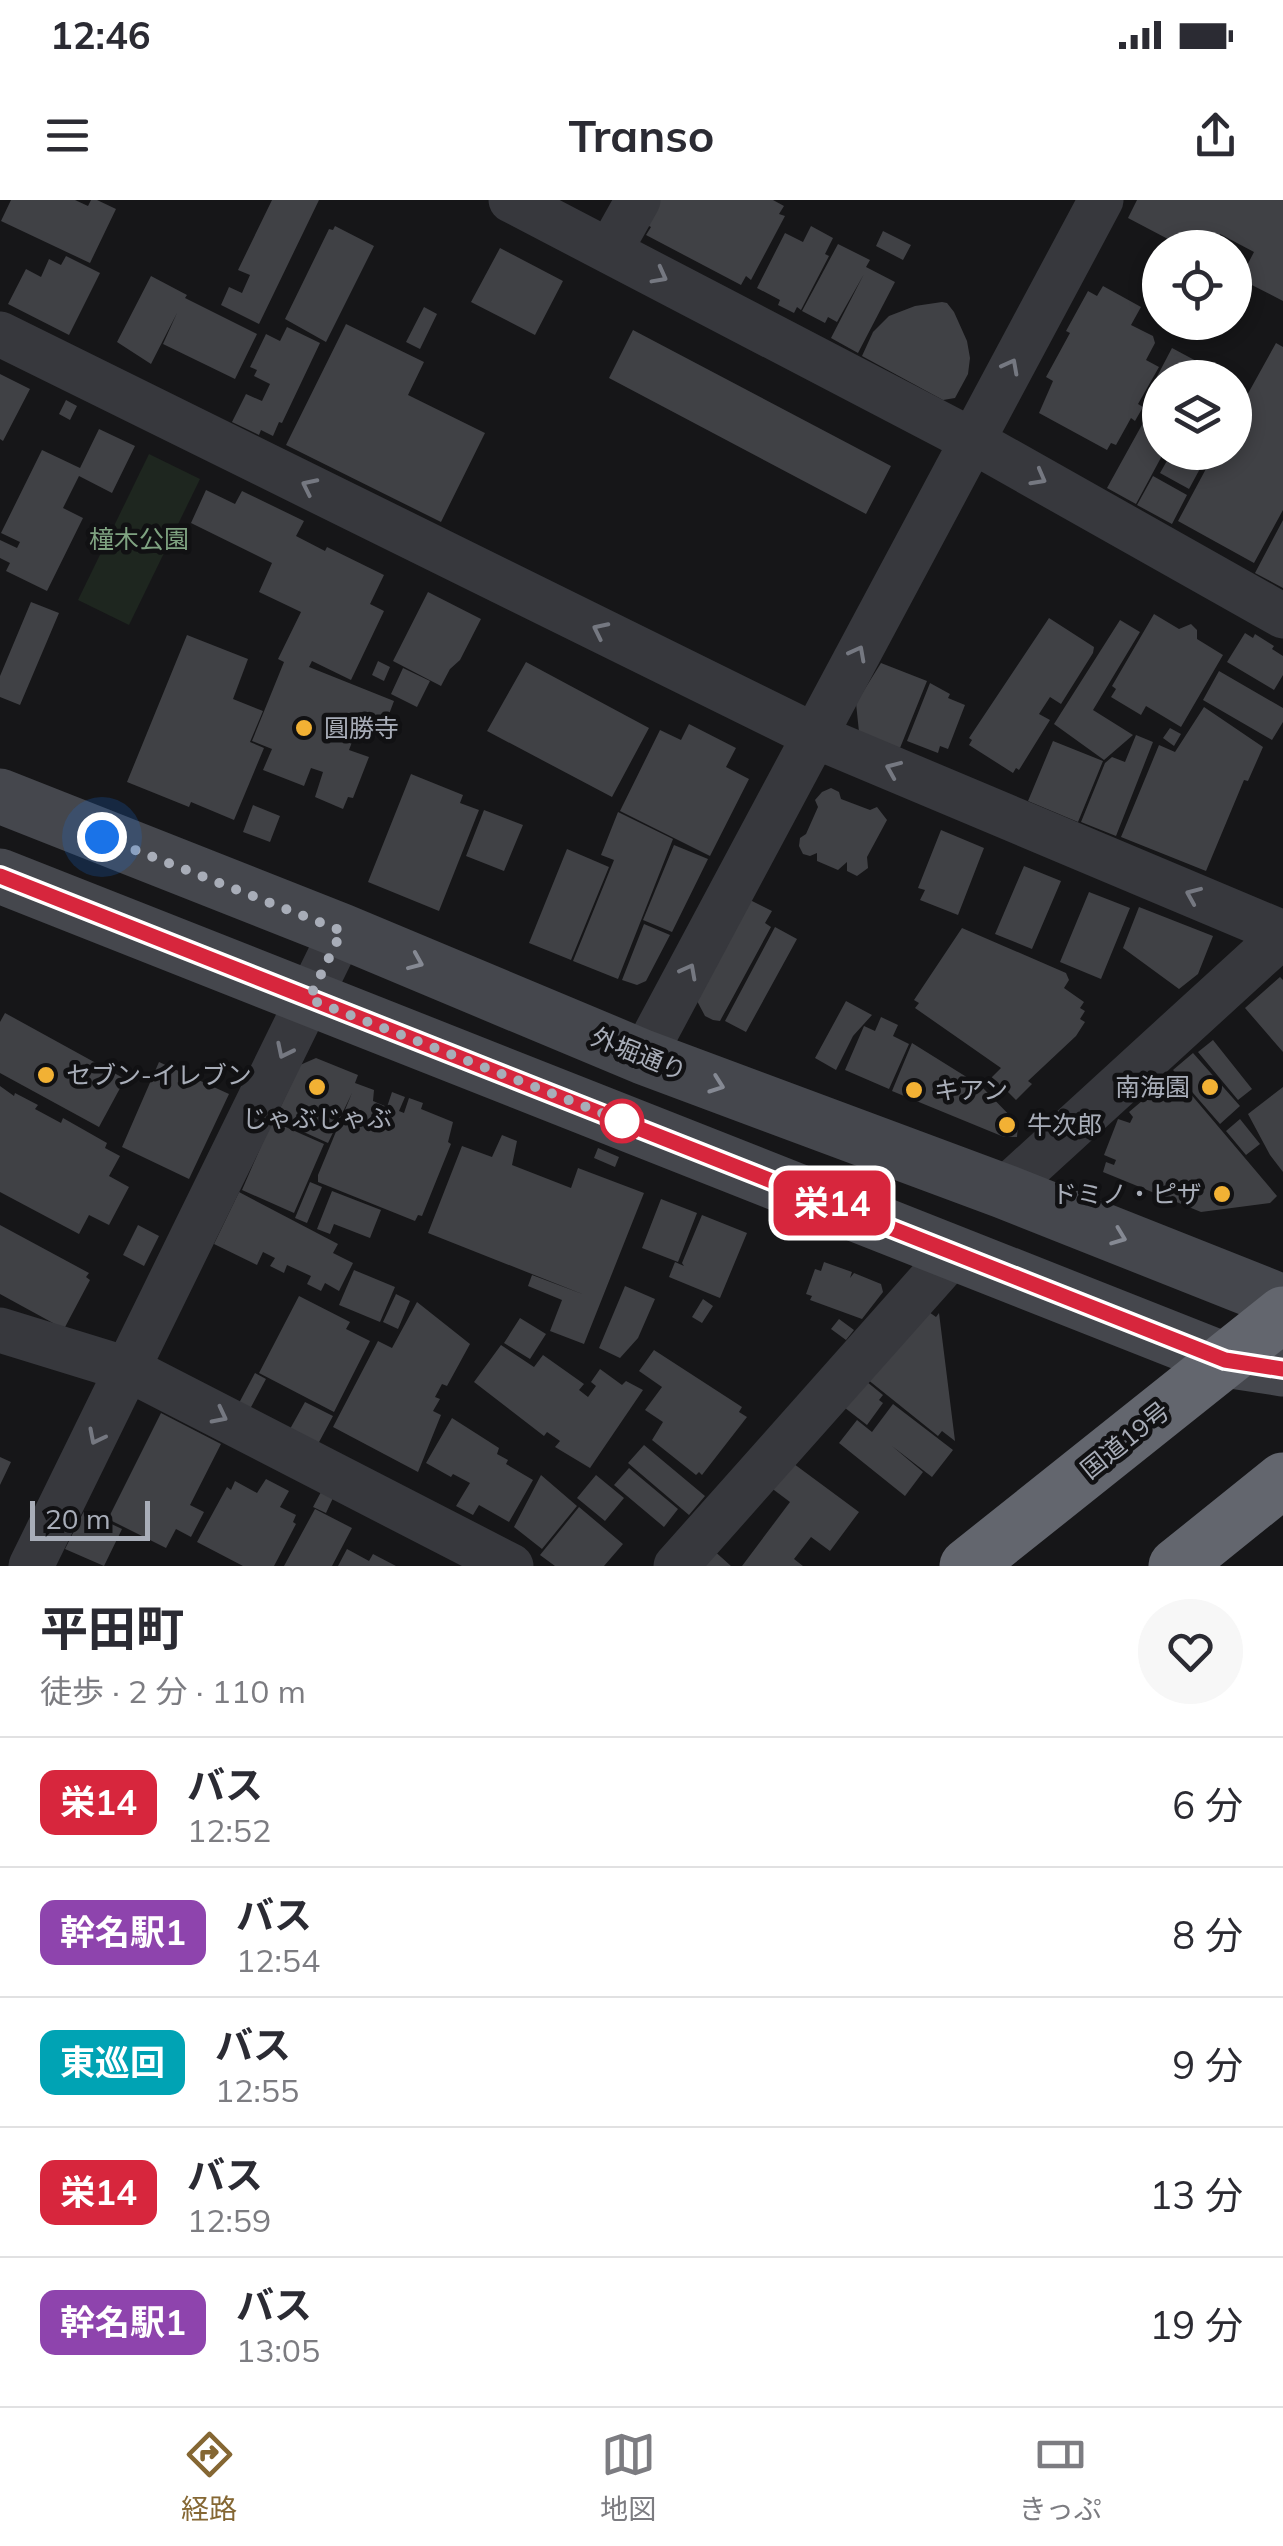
<!DOCTYPE html>
<html lang="ja">
<meta charset="utf-8">
<style>
body{margin:0;font-family:Mulish,"Noto Sans JP",sans-serif;background:#f7f7f7;color:#2b2b33;height:100vh;display:flex;flex-direction:column;font-size:38px;white-space:nowrap}
*{box-sizing:border-box;margin:0}
p{font-size:32px;color:#7c7c81}
.icon{flex:none;width:55px;height:55px;fill:none;stroke:currentColor;stroke-width:2;stroke-linecap:round;stroke-linejoin:round}
.map{position:relative;height:1366px;overflow:hidden}
.drawer{display:flex;flex-direction:column;background:#fff;flex:1}
.drawer>*{flex:none}
.badge{padding:0 20px;border-radius:15px;font-size:35px;line-height:65px}
.fabs{position:absolute;left:1142px;top:30px;display:grid;gap:20px}
.fabs a{display:grid;place-items:center;width:110px;height:110px;border-radius:50%;background:#fff;box-shadow:0 5px 15px #0003;font-size:50px}
.scale{position:absolute;left:30px;bottom:25px;width:120px;box-sizing:border-box;padding-left:10px;border:5px solid #a8adb8;border-top:0;font-size:28px;line-height:35px;white-space:nowrap;color:#a8adb8;-webkit-text-stroke:8px #111113;paint-order:stroke}
.you{position:absolute;width:50px;height:50px;margin:-25px;border:8px solid #fff;border-radius:50%;background:#1a73e8;box-shadow:0 0 0 15px #1a73e833}
.map>.badge{position:absolute;translate:-50% -50%;box-shadow:0 0 0 5px #fff}
.round{display:grid;place-items:center;flex:none;width:105px;height:105px;border-radius:52px;background:#f7f7f7}
.summary{display:flex;align-items:center;justify-content:space-between;height:170px;padding:0 40px}
h1{font-size:48px;font-weight:700;line-height:75px}
ul{padding:0;list-style:none}
li{display:flex;align-items:center;gap:30px;height:130px;padding:0 40px;border-top:2px solid #e1e1e2}
li div{flex:1}
li b{display:block;font-size:38px}
li em{font-style:normal}
li .badge{min-width:110px;font-weight:700;text-align:center}
.status{display:flex;justify-content:space-between;align-items:center;height:70px;padding:0 50px;background:#fff;direction:ltr}
.status svg{height:28px;fill:currentColor}
header{display:flex;justify-content:space-between;align-items:center;height:130px;padding:0 40px;background:#fff;font-size:45px;font-weight:700}
.tabs{display:flex;justify-content:space-around;align-items:center;height:140px;border-top:2px solid #e1e1e2;background:#fff;font-size:28px;color:#7c7c81}
.tabs a{display:grid;justify-items:center;gap:5px}
.tabs .on{color:#856733}
.map>svg:first-child{display:block}
.green{fill:#1e261f}
.building{fill:#404145}
.lines{fill:none;stroke-linecap:round;stroke-linejoin:round}
.street{stroke:#37383d;stroke-width:45}
.secondary{stroke:#45474d;stroke-width:55}
.highway{stroke:#63666e;stroke-width:55}
.oneway{stroke:#757881}
.oneway2{stroke:#858993}
.line-casing{stroke:#fff;stroke-width:22}
.line{stroke:#d7263d;stroke-width:15}
.walk{stroke:#a8adb8;stroke-width:10;stroke-dasharray:0 18}
.poi-dot{fill:#f2b134;stroke:#111113;stroke-width:4}
.stop-dot{fill:#fff;stroke:#d7263d;stroke-width:5}
.labels{text-anchor:middle;stroke-width:9;stroke-linejoin:round;paint-order:stroke}
.park-label{font-size:25px;fill:#7fa381;stroke:#111113}
.poi-label{font-size:25px;fill:#a8adb8;stroke:#111113;text-anchor:start}
.street-label{font-size:25px;fill:#a8adb8;stroke:#111113}
</style>
<div class="status"><b>12:46</b><svg viewBox="0 0 49 12"><path d="M0 12V9h3v3zM5 12V6h3v6zM10 12V3h3v9zM15 12V0h3v12zM26 1h20v11H26zM47 4h2v5h-2z"/></svg></div>
<header><svg class="icon" aria-label="menu" viewBox="0 0 24 24"><path d="M4 6h16M4 12h16M4 18h16"/></svg>Transo<svg class="icon" aria-label="share" viewBox="0 0 24 24"><path d="M12 15V3M7 8l5-5 5 5M5 13v7h14v-7"/></svg></header>
<div class="map">
<svg width="1283" height="1366" viewBox="0 0 1283 1366">
<rect width="100%" height="100%" fill="#161618"/>
<path class="green" d="M 149,254 L 200,279 L 129,425 L 78,400 Z"/>
<path class="building" d="M 11,0 L 75,0 L 88,6 L 91,0 L 97,0 L 116,9 L 90,63 L 1,21 Z
M 272,0 L 319,0 L 259,124 L 221,105 L 229,87 L 242,93 L 250,75 L 238,70 Z
M 660,0 L 773,0 L 784,6 L 779,14 L 785,16 L 751,80 L 746,76 L 741,85 L 646,35 L 651,27 L 647,25 Z
M 1137,0 L 1283,0 L 1283,101 L 1240,79 L 1254,52 L 1220,34 L 1213,48 L 1185,48 L 1128,18 Z
M 335,26 L 374,46 L 326,142 L 285,119 L 329,29 L 333,30 Z
M 811,26 L 833,38 L 825,54 L 829,56 L 801,110 L 797,107 L 794,113 L 778,105 L 780,100 L 757,88 L 785,33 L 803,42 Z
M 883,31 L 911,45 L 903,60 L 876,46 Z
M 838,44 L 870,60 L 866,67 L 895,82 L 858,153 L 831,138 L 864,74 L 837,122 L 828,117 L 825,123 L 802,111 Z
M 500,48 L 563,81 L 535,135 L 471,102 Z
M 66,56 L 100,73 L 69,135 L 8,104 L 26,69 L 41,77 L 49,59 L 61,65 Z
M 151,76 L 187,95 L 185,98 L 257,134 L 235,179 L 163,144 L 177,113 L 151,164 L 117,142 Z
M 1103,86 L 1141,107 L 1131,125 L 1153,136 L 1155,143 L 1146,160 L 1159,167 L 1138,204 L 1143,207 L 1135,221 L 1131,218 L 1116,245 L 1111,243 L 1107,250 L 1039,213 L 1053,181 L 1046,177 L 1070,133 L 1066,131 L 1088,91 L 1097,96 Z
M 942,102 L 947,103 L 954,112 L 967,141 L 970,158 L 968,174 L 955,198 L 943,200 L 862,156 L 873,132 L 889,116 L 915,106 Z
M 424,107 L 437,114 L 420,149 L 406,142 Z
M 346,124 L 424,162 L 408,195 L 485,233 L 441,322 L 286,245 Z
M 287,127 L 320,143 L 282,223 L 279,222 L 273,236 L 261,230 L 259,235 L 232,222 L 246,194 L 262,201 L 270,184 L 254,176 L 257,170 L 250,167 L 266,134 L 280,141 Z
M 633,130 L 891,266 L 866,314 L 609,178 Z
M 1276,143 L 1283,147 L 1283,310 L 1254,363 L 1178,321 L 1215,252 L 1235,252 L 1235,217 Z
M 1172,148 L 1228,178 L 1160,178 L 1160,190 L 1152,186 Z
M 0,174 L 30,189 L 3,241 L 0,239 Z
M 66,200 L 77,206 L 70,220 L 59,214 Z
M 1154,203 L 1160,206 L 1160,252 L 1164,252 L 1136,304 L 1107,288 Z
M 99,229 L 135,246 L 112,293 L 79,276 L 63,308 L 83,318 L 47,391 L 6,371 L 10,363 L 0,358 L 0,340 L 17,348 L 20,342 L 1,333 L 42,250 L 80,268 Z
M 1172,252 L 1209,252 L 1189,289 L 1160,273 Z
M 1153,276 L 1187,295 L 1172,324 L 1137,305 Z
M 206,290 L 235,304 L 242,291 L 304,321 L 296,336 L 325,351 L 327,347 L 384,375 L 370,404 L 384,411 L 351,480 L 312,461 L 309,467 L 394,501 L 383,530 L 360,521 L 349,550 L 369,557 L 353,598 L 348,597 L 343,609 L 315,597 L 323,572 L 311,568 L 304,586 L 263,570 L 272,549 L 252,541 L 284,462 L 278,459 L 301,412 L 259,392 L 272,363 L 191,323 Z
M 1283,320 L 1283,388 L 1255,373 Z
M 428,392 L 481,419 L 460,460 L 450,469 L 441,486 L 393,461 Z
M 31,402 L 59,413 L 20,505 L 0,497 L 0,476 Z
M 1154,414 L 1179,429 L 1191,424 L 1197,430 L 1197,439 L 1223,455 L 1181,527 L 1146,506 L 1141,515 L 1111,497 L 1116,489 L 1112,486 Z
M 1049,418 L 1094,447 L 1093,453 L 1061,504 L 1050,497 L 1039,514 L 1050,520 L 1019,570 L 1016,568 L 1013,573 L 969,545 L 972,540 L 969,538 Z
M 1120,420 L 1140,432 L 1093,510 L 1133,535 L 1104,560 L 1054,524 Z
M 1245,433 L 1253,438 L 1255,434 L 1274,446 L 1272,449 L 1283,456 L 1283,475 L 1274,490 L 1227,462 Z
M 187,435 L 248,459 L 233,499 L 263,511 L 250,542 L 264,548 L 234,620 L 191,602 L 189,607 L 127,582 Z
M 378,461 L 390,467 L 384,481 L 372,475 Z
M 526,462 L 649,528 L 612,597 L 487,531 Z
M 881,463 L 927,481 L 900,548 L 859,532 L 856,503 Z
M 403,468 L 430,481 L 417,507 L 391,494 Z
M 1219,471 L 1283,508 L 1283,522 L 1272,540 L 1203,500 Z
M 930,483 L 950,494 L 948,498 L 965,505 L 948,549 L 940,546 L 938,553 L 907,541 Z
M 1204,507 L 1263,547 L 1248,581 L 1244,580 L 1206,671 L 1121,637 L 1159,545 L 1175,552 Z
M 689,524 L 736,548 L 726,567 L 749,579 L 710,656 L 620,611 L 660,530 L 681,540 Z
M 1170,528 L 1181,534 L 1174,546 L 1163,538 Z
M 1136,535 L 1153,542 L 1116,636 L 1081,622 L 1105,563 L 1112,557 L 1125,562 Z
M 1053,541 L 1103,561 L 1078,622 L 1028,601 Z
M 411,574 L 463,595 L 460,603 L 479,610 L 439,711 L 368,682 Z
M 831,588 L 839,592 L 841,599 L 870,610 L 877,607 L 887,620 L 867,657 L 868,668 L 857,676 L 847,671 L 847,662 L 838,670 L 817,661 L 817,653 L 810,656 L 803,654 L 799,646 L 800,638 L 806,634 L 818,607 L 815,600 L 822,592 Z
M 253,605 L 280,616 L 270,642 L 243,632 Z
M 484,610 L 523,625 L 504,671 L 466,656 Z
M 618,612 L 673,639 L 618,779 L 573,761 L 614,660 L 601,655 Z
M 941,630 L 984,648 L 958,715 L 920,700 L 925,690 L 918,688 Z
M 674,645 L 708,659 L 672,732 L 643,720 Z
M 567,649 L 609,667 L 571,760 L 529,743 Z
M 1024,666 L 1061,681 L 1032,749 L 995,734 Z
M 1089,692 L 1130,708 L 1101,779 L 1060,762 Z
M 750,700 L 772,711 L 765,723 L 771,727 L 720,821 L 713,820 L 705,816 L 696,799 Z
M 1139,707 L 1213,736 L 1198,774 L 1179,789 L 1123,748 Z
M 644,724 L 670,735 L 646,781 L 637,785 L 622,780 Z
M 775,727 L 797,739 L 746,832 L 725,821 Z
M 962,728 L 1066,773 L 1069,780 L 1064,788 L 1084,802 L 1080,808 L 1085,811 L 1080,819 L 1085,822 L 1076,836 L 1028,881 L 1032,884 L 1016,900 L 1003,887 L 999,891 L 988,881 L 1001,868 L 915,808 L 919,803 L 914,800 Z
M 1280,777 L 1283,780 L 1283,852 L 1245,808 Z
M 846,801 L 872,815 L 853,836 L 836,870 L 815,858 Z
M 5,813 L 125,879 L 99,927 L 0,873 L 0,822 Z
M 881,817 L 898,825 L 893,836 L 909,844 L 889,889 L 845,870 L 864,826 L 875,831 Z
M 1213,840 L 1252,889 L 1238,900 L 1198,852 Z
M 912,843 L 981,886 L 1018,924 L 1017,937 L 1004,937 L 892,891 Z
M 1193,853 L 1240,906 L 1220,924 L 1173,870 Z
M 316,858 L 358,875 L 355,883 L 374,890 L 373,901 L 387,907 L 392,892 L 405,897 L 399,911 L 404,913 L 409,898 L 423,903 L 421,909 L 453,922 L 448,942 L 451,944 L 422,1016 L 418,1015 L 415,1021 L 318,982 L 318,975 L 352,893 L 328,943 L 275,919 L 300,865 Z
M 159,862 L 229,894 L 189,979 L 122,947 Z
M 1178,879 L 1277,996 L 1270,1003 L 1201,1012 L 1103,972 L 1106,962 L 1114,965 L 1116,960 L 1104,955 L 1118,919 L 1130,923 L 1133,917 L 1129,912 L 1149,895 L 1152,899 Z
M 0,886 L 14,896 L 15,893 L 38,905 L 35,909 L 61,923 L 63,918 L 107,943 L 105,948 L 120,956 L 109,976 L 129,987 L 109,1025 L 89,1015 L 79,1034 L 0,992 Z
M 1283,887 L 1283,972 L 1270,955 L 1248,914 Z
M 1240,919 L 1260,944 L 1246,955 L 1226,931 Z
M 272,921 L 324,944 L 294,1013 L 242,990 Z
M 502,935 L 517,941 L 512,965 L 571,988 L 578,968 L 644,993 L 584,1144 L 550,1131 L 562,1100 L 528,1086 L 532,1075 L 585,1095 L 428,1033 L 462,946 L 492,957 Z
M 598,948 L 619,957 L 615,967 L 594,958 Z
M 310,982 L 322,987 L 307,1023 L 295,1018 Z
M 332,991 L 381,1010 L 370,1038 L 334,1024 L 330,1034 L 317,1029 Z
M 239,992 L 338,1044 L 333,1053 L 353,1063 L 339,1091 L 325,1083 L 321,1091 L 307,1084 L 311,1076 L 287,1065 L 284,1073 L 270,1066 L 275,1058 L 263,1052 L 257,1065 L 214,1044 Z
M 661,999 L 697,1013 L 678,1062 L 642,1048 Z
M 702,1015 L 747,1033 L 720,1098 L 669,1077 L 675,1062 L 684,1066 L 682,1063 Z
M 0,1025 L 89,1073 L 86,1077 L 90,1080 L 64,1129 L 0,1094 Z
M 138,1025 L 159,1036 L 144,1066 L 123,1055 Z
M 824,1062 L 852,1072 L 850,1078 L 854,1073 L 881,1084 L 883,1092 L 862,1119 L 810,1100 L 812,1096 L 806,1094 L 815,1069 L 821,1071 Z
M 354,1070 L 395,1087 L 380,1122 L 339,1105 Z
M 625,1086 L 655,1099 L 638,1138 L 620,1158 L 599,1148 Z
M 396,1094 L 410,1101 L 398,1129 L 383,1122 Z
M 299,1096 L 350,1122 L 346,1129 L 370,1141 L 334,1212 L 259,1173 Z
M 703,1099 L 713,1106 L 702,1123 L 692,1117 Z
M 417,1102 L 470,1144 L 447,1186 L 442,1184 L 435,1197 L 440,1199 L 433,1211 L 441,1215 L 418,1272 L 333,1227 L 378,1141 L 392,1148 Z
M 926,1110 L 936,1117 L 939,1113 L 955,1241 L 942,1231 L 938,1236 L 867,1179 Z
M 520,1118 L 546,1134 L 530,1159 L 504,1143 Z
M 839,1119 L 854,1130 L 846,1140 L 831,1129 Z
M 501,1145 L 534,1167 L 543,1155 L 584,1184 L 579,1190 L 588,1197 L 596,1186 L 591,1182 L 600,1169 L 622,1185 L 626,1181 L 643,1190 L 590,1268 L 555,1247 L 560,1241 L 547,1232 L 544,1236 L 474,1182 Z
M 654,1150 L 742,1207 L 739,1212 L 747,1217 L 702,1275 L 699,1272 L 696,1275 L 652,1240 L 663,1222 L 645,1210 L 662,1187 L 639,1171 Z
M 255,1173 L 266,1179 L 250,1209 L 239,1203 Z
M 861,1177 L 883,1195 L 879,1200 L 883,1203 L 867,1225 L 840,1204 Z
M 305,1202 L 333,1216 L 318,1244 L 290,1229 Z
M 893,1204 L 953,1250 L 932,1277 L 892,1246 L 923,1272 L 905,1296 L 839,1243 L 857,1220 L 872,1232 Z
M 161,1213 L 221,1244 L 190,1305 L 204,1312 L 191,1337 L 176,1329 L 166,1348 L 108,1319 Z
M 452,1218 L 499,1248 L 497,1254 L 508,1260 L 506,1264 L 533,1280 L 509,1322 L 479,1305 L 473,1315 L 456,1306 L 470,1283 L 453,1274 L 451,1277 L 426,1263 Z
M 644,1245 L 705,1296 L 689,1315 L 628,1263 Z
M 0,1257 L 11,1262 L 0,1285 Z
M 790,1261 L 859,1312 L 830,1351 L 811,1337 L 794,1359 L 803,1366 L 742,1366 L 790,1302 L 770,1287 Z
M 629,1268 L 678,1309 L 664,1327 L 614,1285 Z
M 541,1275 L 577,1306 L 542,1349 L 514,1327 Z
M 596,1275 L 624,1298 L 605,1321 L 577,1298 Z
M 266,1279 L 289,1291 L 280,1307 L 296,1315 L 293,1322 L 296,1324 L 274,1366 L 243,1366 L 197,1342 L 227,1287 L 231,1290 L 235,1281 L 257,1293 Z
M 321,1292 L 333,1298 L 326,1313 L 313,1307 Z
M 579,1307 L 623,1344 L 604,1366 L 555,1366 L 540,1355 Z
M 315,1309 L 352,1328 L 332,1366 L 284,1366 Z
M 84,1311 L 122,1329 L 104,1366 L 65,1349 Z
M 711,1348 L 731,1366 L 696,1366 Z
M 347,1349 L 369,1361 L 373,1354 L 396,1366 L 338,1366 Z"/>
<g class="lines">
<path class="street" d="M 511,0 L 971,240 L 1283,416
M 610,50 L 638,0
M 0,134 L 815,536 L 1283,733
M 643,857 L 1101,0
M 1003,991 L 1283,735
M 0,1130 L 130,1170 L 511,1366
M 31,1366 L 342,731
M 676,1366 L 956,1051"/>
<path class="secondary" d="M 0,596 L 342,731 L 643,857 L 1003,991 L 1283,1102
M 0,676 L 1225,1160 L 1283,1169"/>
<path class="highway" d="M 967,1366 L 1283,1114
M 1176,1366 L 1283,1280"/>
</g>
<defs><path id="oneway-chevron" d="M-2-3.5L2.5 0L-2 3.5" fill="none" stroke-width="1.6" stroke-linecap="round" stroke-linejoin="round" transform="scale(2.5)"/></defs>
<g class="oneway">
<use href="#oneway-chevron" transform="translate(660 76) rotate(28)"/>
<use href="#oneway-chevron" transform="translate(1011 166) rotate(-62)"/>
<use href="#oneway-chevron" transform="translate(1039 278) rotate(29)"/>
<use href="#oneway-chevron" transform="translate(309 286) rotate(-154)"/>
<use href="#oneway-chevron" transform="translate(600 430) rotate(-154)"/>
<use href="#oneway-chevron" transform="translate(858 453) rotate(-62)"/>
<use href="#oneway-chevron" transform="translate(893 569) rotate(-157)"/>
<use href="#oneway-chevron" transform="translate(1193 695) rotate(-157)"/>
<use href="#oneway-chevron" transform="translate(689 771) rotate(-62)"/>
<use href="#oneway-chevron" transform="translate(284 851) rotate(116)"/>
<use href="#oneway-chevron" transform="translate(220 1216) rotate(27)"/>
<use href="#oneway-chevron" transform="translate(96 1237) rotate(117)"/>
</g>
<g class="oneway2">
<use href="#oneway-chevron" transform="translate(416 762) rotate(23)"/>
<use href="#oneway-chevron" transform="translate(717 885) rotate(20)"/>
<use href="#oneway-chevron" transform="translate(1119 1037) rotate(21)"/>
</g>
<g class="lines">
<g class="line-casing">
<path id="line" d="M 0,676 L 1225,1160 L 1283,1169"/>
</g>
<use href="#line" class="line"/>
<path class="walk" d="M 102,637 L 342,731 L 309,799 L 630,924 L 622,921"/>
</g>
<g class="poi-dot">
<circle cx="304" cy="528" r="10"/>
<circle cx="46" cy="875" r="10"/>
<circle cx="317" cy="887" r="10"/>
<circle cx="1210" cy="887" r="10"/>
<circle cx="914" cy="890" r="10"/>
<circle cx="1007" cy="925" r="10"/>
<circle cx="1222" cy="994" r="10"/>
</g>
<circle class="stop-dot" cx="622" cy="921" r="20"/>
<g class="labels">
<g class="park-label">
<text x="139" y="348">橦木公園</text>
</g>
<g class="poi-label">
<text x="324" y="537">圓勝寺</text>
<text x="66" y="884">セブン-イレブン</text>
<text x="1190" y="896" text-anchor="end">南海園</text>
<text x="934" y="899">キアン</text>
<text x="317" y="927" text-anchor="middle">じゃぶじゃぶ</text>
<text x="1027" y="934">牛次郎</text>
<text x="1202" y="1003" text-anchor="end">ドミノ・ピザ</text>
</g>
<g class="street-label">
<text transform="translate(639 854) rotate(22)" y="9">外堀通り</text>
<text transform="translate(1125 1240) rotate(-39)" y="9">国道19号</text>
</g>
</g>
</svg>
<div class="fabs">
<a><svg class="icon" aria-label="locate" viewBox="0 0 24 24"><circle cx="12" cy="12" r="6"/><path d="M12 2v4M12 18v4M2 12h4M18 12h4"/></svg></a>
<a><svg class="icon" aria-label="layers" viewBox="0 0 24 24"><path d="M12 4l9 5-9 5-9-5zM3 14l9 5 9-5"/></svg></a>
</div>
<div class="scale">20 m</div>
<div class="you" style="left:102px;top:637px"></div>
<b class="badge" style="left:832px;top:1003px;background:#d7263d;color:#fff">栄14</b>
</div>
<section class="drawer">
<div class="summary"><div><h1>平田町</h1><p>徒歩 · 2 分 · 110 m</p></div><a class="round"><svg class="icon" aria-label="heart" viewBox="0 0 24 24"><path d="M12 20l-8-8c-3-5 5-10 8-4 3-6 11-1 8 4z"/></svg></a></div>
<ul>
<li><span class="badge" style="background:#d7263d;color:#fff">栄14</span><div><b>バス</b><p>12:52</p></div><em>6 分</em></li>
<li><span class="badge" style="background:#8e44ad;color:#fff">幹名駅1</span><div><b>バス</b><p>12:54</p></div><em>8 分</em></li>
<li><span class="badge" style="background:#00a3b4;color:#fff">東巡回</span><div><b>バス</b><p>12:55</p></div><em>9 分</em></li>
<li><span class="badge" style="background:#d7263d;color:#fff">栄14</span><div><b>バス</b><p>12:59</p></div><em>13 分</em></li>
<li><span class="badge" style="background:#8e44ad;color:#fff">幹名駅1</span><div><b>バス</b><p>13:05</p></div><em>19 分</em></li>
</ul>
</section>
<nav class="tabs">
<a class="on"><svg class="icon" aria-label="directions" viewBox="0 0 24 24"><path d="M12 3l9 9-9 9-9-9zM9 14v-3h6M13 9l2 2-2 2"/></svg>経路</a>
<a><svg class="icon" aria-label="map" viewBox="0 0 24 24"><path d="M3 6l6-2 6 2 6-2v14l-6 2-6-2-6 2zM9 4v14M15 6v14"/></svg>地図</a>
<a><svg class="icon" aria-label="tickets" viewBox="0 0 24 24"><path d="M3 7h18v10H3zM15 7v10"/></svg>きっぷ</a>
</nav>
